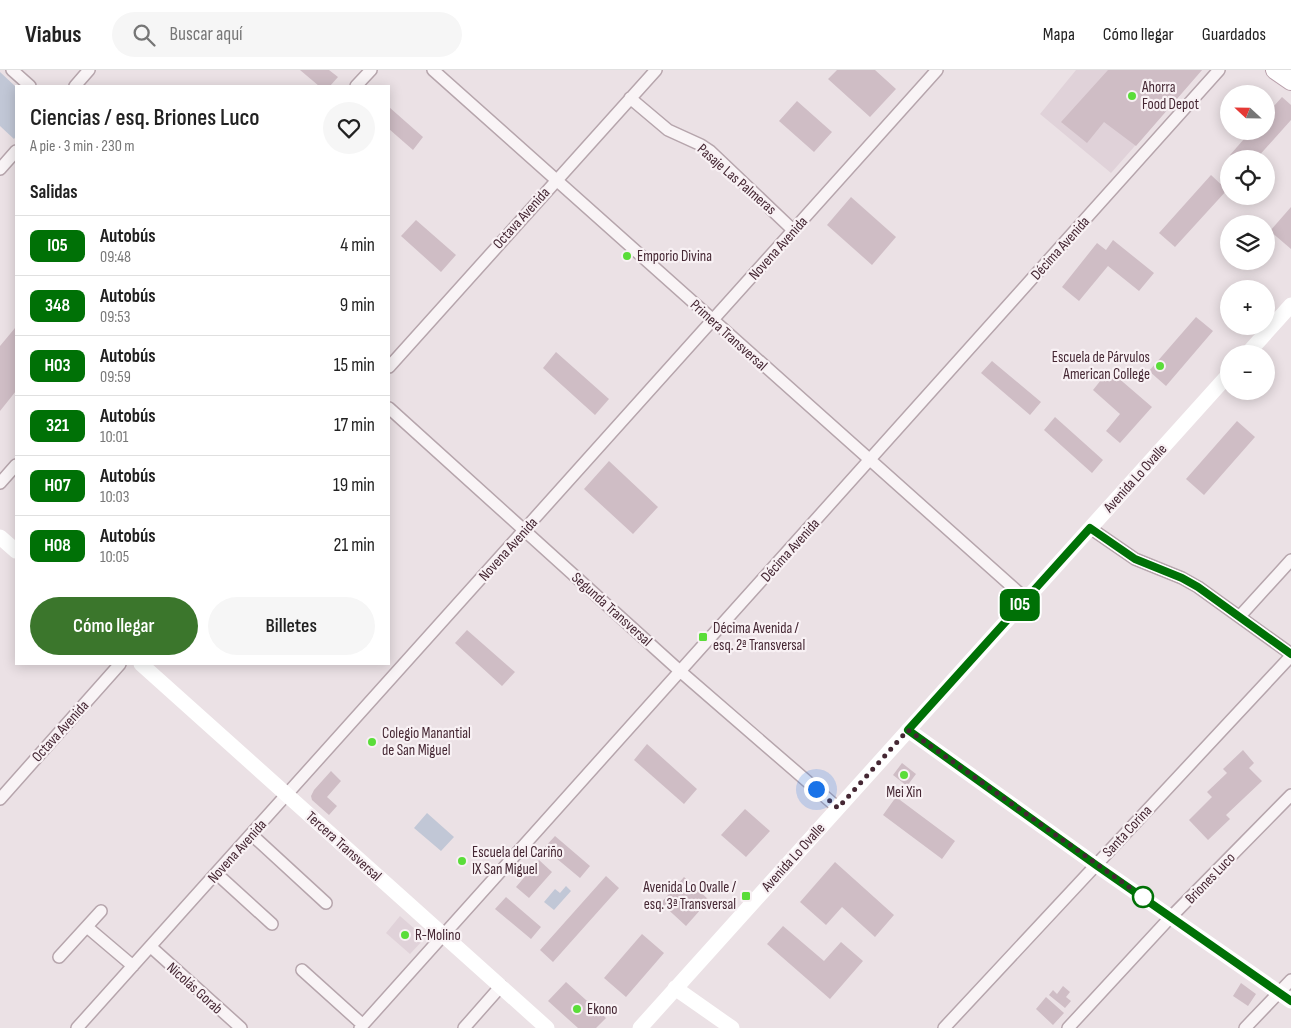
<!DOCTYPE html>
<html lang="es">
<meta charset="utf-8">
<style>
body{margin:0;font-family:"Sofia Sans Condensed",sans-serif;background:#f6f6f6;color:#222;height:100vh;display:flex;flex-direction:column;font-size:19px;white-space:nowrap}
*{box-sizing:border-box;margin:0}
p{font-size:16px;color:#767676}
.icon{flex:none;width:28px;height:28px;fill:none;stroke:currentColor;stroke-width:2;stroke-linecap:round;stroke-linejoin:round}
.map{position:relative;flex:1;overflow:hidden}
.side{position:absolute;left:15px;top:15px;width:375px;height:580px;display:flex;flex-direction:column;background:#fff;border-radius:0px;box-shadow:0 2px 12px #0003}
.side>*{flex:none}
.badge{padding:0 10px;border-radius:8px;font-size:18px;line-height:32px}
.needle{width:32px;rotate:292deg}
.tools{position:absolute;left:1220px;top:15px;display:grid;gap:10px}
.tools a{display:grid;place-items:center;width:55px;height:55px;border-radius:50%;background:#fff;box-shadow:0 2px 12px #0003;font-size:25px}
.you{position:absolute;width:25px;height:25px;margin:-12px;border:4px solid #fff;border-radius:50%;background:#1a73e8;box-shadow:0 0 0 8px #1a73e833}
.map>.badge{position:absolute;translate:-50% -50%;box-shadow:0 0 0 2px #fff}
h2{padding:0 15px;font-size:19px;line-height:45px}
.round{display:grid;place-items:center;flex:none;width:52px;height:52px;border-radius:26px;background:#f6f6f6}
.headline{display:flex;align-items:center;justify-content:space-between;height:85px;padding:0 15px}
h1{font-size:24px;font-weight:600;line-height:38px}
.action{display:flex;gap:10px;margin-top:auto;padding:10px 15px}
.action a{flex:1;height:58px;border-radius:30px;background:#3b762c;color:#fff;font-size:20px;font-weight:600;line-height:58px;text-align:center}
.action a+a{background:#f6f6f6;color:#222}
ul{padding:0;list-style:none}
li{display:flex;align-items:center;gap:15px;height:60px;padding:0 15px;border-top:1px solid #e0e0e0}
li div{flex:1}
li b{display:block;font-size:19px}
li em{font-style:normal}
li .badge{min-width:55px;font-weight:700;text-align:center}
header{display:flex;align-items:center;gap:30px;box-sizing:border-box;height:70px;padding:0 25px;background:#fff;border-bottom:1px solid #e0e0e0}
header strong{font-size:24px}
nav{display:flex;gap:28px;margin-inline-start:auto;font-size:18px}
.search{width:350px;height:45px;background:#f6f6f6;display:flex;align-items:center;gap:12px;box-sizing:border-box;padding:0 18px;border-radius:28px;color:#767676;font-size:19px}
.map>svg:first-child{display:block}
.built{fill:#e0d2d9}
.green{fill:#c1c7d6}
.building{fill:#cfbdc5}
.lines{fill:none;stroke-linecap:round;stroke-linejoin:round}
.street-casing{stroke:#b6a5ac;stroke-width:14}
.primary-casing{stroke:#b89faa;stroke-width:20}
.street{stroke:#f9f4f6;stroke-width:11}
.secondary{stroke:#fff;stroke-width:15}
.primary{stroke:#fff;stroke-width:18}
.line-casing{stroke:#fff;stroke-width:11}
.line{stroke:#007106;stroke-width:8}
.walk{stroke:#452733;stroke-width:5;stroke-dasharray:0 9}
.poi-dot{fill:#5add39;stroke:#f8f1f4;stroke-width:2}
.stop-dot{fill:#fff;stroke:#007106;stroke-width:2.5}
.labels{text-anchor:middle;stroke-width:4.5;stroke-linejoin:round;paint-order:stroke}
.poi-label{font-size:15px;fill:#452733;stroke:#f8f1f4;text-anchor:start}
.street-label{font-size:15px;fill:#452733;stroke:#f8f1f4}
</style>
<header>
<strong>Viabus</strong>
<div class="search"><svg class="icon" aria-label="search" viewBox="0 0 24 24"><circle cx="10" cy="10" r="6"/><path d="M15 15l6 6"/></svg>Buscar aquí</div>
<nav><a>Mapa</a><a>Cómo llegar</a><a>Guardados</a></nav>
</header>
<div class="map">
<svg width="1291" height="958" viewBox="0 0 1291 958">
<rect width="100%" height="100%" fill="#ebe1e5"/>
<path class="built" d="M 1076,0 L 1202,0 L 1111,103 L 1040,44 Z
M 400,846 L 425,868 L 410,884 L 386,863 Z"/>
<path class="green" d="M 0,2 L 16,17 L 16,66 L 14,69 L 0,56 Z
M 427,743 L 454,767 L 441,781 L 414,758 Z
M 566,816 L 571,821 L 554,840 L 544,832 L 555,819 L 560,823 Z"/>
<path class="building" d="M 300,0 L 329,0 L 338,7 L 330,16 L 319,16 Z
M 837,0 L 875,0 L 896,19 L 870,47 L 828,9 Z
M 1108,0 L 1202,0 L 1136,76 L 1104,52 L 1087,73 L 1061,52 Z
M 1282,27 L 1291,35 L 1291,50 L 1256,89 L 1235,89 L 1230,85 L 1251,61 L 1266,61 L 1266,45 Z
M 797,31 L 832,62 L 814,82 L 779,51 Z
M 389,37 L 423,67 L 413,80 L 389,59 Z
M 1211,105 L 1227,120 L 1175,177 L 1159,163 Z
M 851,127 L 896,167 L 872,195 L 827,155 Z
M 1291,137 L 1291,179 L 1270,161 Z
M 416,150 L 456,185 L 441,202 L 401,166 Z
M 1113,170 L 1154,203 L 1139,221 L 1108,196 L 1079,231 L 1062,217 L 1097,173 L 1106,180 Z
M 1196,247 L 1213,261 L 1166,316 L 1149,301 Z
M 15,258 L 16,260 L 16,321 L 0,341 L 0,276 Z
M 556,282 L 609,329 L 595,345 L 543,298 Z
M 992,291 L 1041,332 L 1030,345 L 981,303 Z
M 1109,300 L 1152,337 L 1120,373 L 1106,361 L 1120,344 L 1093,320 Z
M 1055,347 L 1103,390 L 1092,403 L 1044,360 Z
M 1237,351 L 1255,367 L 1204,425 L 1186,409 Z
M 609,391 L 658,437 L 633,464 L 584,419 Z
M 467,560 L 515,602 L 502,616 L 455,573 Z
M 647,674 L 697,719 L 684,734 L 634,690 Z
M 1243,680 L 1254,693 L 1249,698 L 1262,711 L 1226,745 L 1230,749 L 1208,770 L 1189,750 L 1212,727 L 1207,722 L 1227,703 L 1223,699 Z
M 902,693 L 916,704 L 907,716 L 893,705 Z
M 331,701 L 341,711 L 327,727 L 337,736 L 329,745 L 312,730 L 311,726 L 314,720 Z
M 896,727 L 955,771 L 942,789 L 883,745 Z
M 745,739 L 770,761 L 746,787 L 721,765 Z
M 555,766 L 590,796 L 580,808 L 544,778 Z
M 539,790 L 552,802 L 529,828 L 516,817 Z
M 835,792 L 894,845 L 875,867 L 842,837 L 826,855 L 800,832 Z
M 606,806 L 619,818 L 553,892 L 540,880 Z
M 684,807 L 709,830 L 686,856 L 661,833 Z
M 506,827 L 541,857 L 531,869 L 495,839 Z
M 783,856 L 824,891 L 841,872 L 863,891 L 830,929 L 767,874 Z
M 642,864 L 664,883 L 626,927 L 604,908 Z
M 566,912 L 606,948 L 596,958 L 578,958 L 548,931 Z
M 1241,913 L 1256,924 L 1248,936 L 1233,926 Z
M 1063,916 L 1070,922 L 1066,927 L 1071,931 L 1065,938 L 1049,925 L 1053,920 L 1057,924 Z
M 1046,927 L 1064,943 L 1053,955 L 1036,939 Z"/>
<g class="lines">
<g class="street-casing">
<path id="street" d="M 12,0 L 30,16
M 433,0 L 1026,529
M 75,16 L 89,0
M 356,16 L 371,0
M 630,28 L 668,60 L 701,75 L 710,81 L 793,160
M 0,99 L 16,81
M 389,297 L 656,0
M 389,338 L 681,602 L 838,738
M 0,413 L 16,395
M 1090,458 L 1135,489 L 1182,508 L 1198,517 L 1291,584
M 1240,546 L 1291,490
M 0,729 L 120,594
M 252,765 L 326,833
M 217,804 L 272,854
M 87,857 L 133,896
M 151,877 L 241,958
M 59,887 L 101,841
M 302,900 L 363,955
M 77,958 L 937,0
M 360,958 L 1219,0
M 464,958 L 501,916
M 944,958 L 1291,586
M 1068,958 L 1166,852 L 1291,725
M 1245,958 L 1291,910"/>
</g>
<g class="primary-casing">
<path id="primary" d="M 1275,0 L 1291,11"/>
</g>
<use href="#street" class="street"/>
<path class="secondary" d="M 1247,284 L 1291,235
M 0,467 L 16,481
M 141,594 L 547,958
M 908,660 L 1096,795 L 1291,931
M 675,918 L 732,958
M 640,958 L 1229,304"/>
<use href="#primary" class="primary"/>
</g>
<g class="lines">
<g class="line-casing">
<path id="line" d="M 1291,584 L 1198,517 L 1182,508 L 1135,489 L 1090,458 L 908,660 L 1096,795 L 1291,931"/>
</g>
<use href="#line" class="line"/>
<path class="walk" d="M 816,719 L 838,738 L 908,660 L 1143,827"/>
</g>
<g class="poi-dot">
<circle cx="1132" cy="26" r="5"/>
<circle cx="627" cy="186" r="5"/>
<circle cx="1160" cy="296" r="5"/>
<rect x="698" y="562" width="10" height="10" rx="2.5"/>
<circle cx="372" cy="672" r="5"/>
<circle cx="904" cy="705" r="5"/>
<circle cx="462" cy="791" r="5"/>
<rect x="741" y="821" width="10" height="10" rx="2.5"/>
<circle cx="405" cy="865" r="5"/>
<circle cx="577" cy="939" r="5"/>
</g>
<circle class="stop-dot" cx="1143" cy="827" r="10"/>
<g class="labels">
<g class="poi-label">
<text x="1142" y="22">Ahorra<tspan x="1142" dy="17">Food Depot</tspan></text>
<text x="637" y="191">Emporio Divina</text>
<text x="1150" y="292" text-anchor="end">Escuela de Párvulos<tspan x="1150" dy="17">American College</tspan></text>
<text x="713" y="563">Décima Avenida /<tspan x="713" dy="17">esq. 2ª Transversal</tspan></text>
<text x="382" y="668">Colegio Manantial<tspan x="382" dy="17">de San Miguel</tspan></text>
<text x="904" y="727" text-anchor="middle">Mei Xin</text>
<text x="472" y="787">Escuela del Cariño<tspan x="472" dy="17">IX San Miguel</tspan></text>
<text x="736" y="822" text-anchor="end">Avenida Lo Ovalle /<tspan x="736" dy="17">esq. 3ª Transversal</tspan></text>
<text x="415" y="870">R-Molino</text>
<text x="587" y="944">Ekono</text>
</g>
<g class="street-label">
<text transform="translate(737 109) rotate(41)" y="5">Pasaje Las Palmeras</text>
<text transform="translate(521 148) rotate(-48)" y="5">Octava Avenida</text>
<text transform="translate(778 178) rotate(-48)" y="5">Novena Avenida</text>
<text transform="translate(1060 178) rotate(-48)" y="5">Décima Avenida</text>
<text transform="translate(729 265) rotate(42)" y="5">Primera Transversal</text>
<text transform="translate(1135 408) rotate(-48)" y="5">Avenida Lo Ovalle</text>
<text transform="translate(508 479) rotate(-48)" y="5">Novena Avenida</text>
<text transform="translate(790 480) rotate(-48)" y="5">Décima Avenida</text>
<text transform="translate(612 539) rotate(42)" y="5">Segunda Transversal</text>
<text transform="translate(60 661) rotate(-48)" y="5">Octava Avenida</text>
<text transform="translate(1127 761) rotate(-47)" y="5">Santa Corina</text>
<text transform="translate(344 776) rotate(42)" y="5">Tercera Transversal</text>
<text transform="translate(237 781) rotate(-48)" y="5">Novena Avenida</text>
<text transform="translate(793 787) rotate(-48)" y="5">Avenida Lo Ovalle</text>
<text transform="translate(1210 808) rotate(-46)" y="5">Briones Luco</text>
<text transform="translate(195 918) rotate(42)" y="5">Nicolás Gorab</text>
</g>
</g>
</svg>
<div class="tools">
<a><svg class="needle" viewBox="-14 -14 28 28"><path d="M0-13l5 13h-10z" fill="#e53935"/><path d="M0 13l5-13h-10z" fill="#767676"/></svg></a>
<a><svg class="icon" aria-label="locate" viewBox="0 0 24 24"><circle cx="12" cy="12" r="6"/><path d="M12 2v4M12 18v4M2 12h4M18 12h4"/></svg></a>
<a><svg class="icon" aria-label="layers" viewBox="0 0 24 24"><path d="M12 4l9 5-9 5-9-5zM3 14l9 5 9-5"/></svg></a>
<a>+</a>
<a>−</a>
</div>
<div class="you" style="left:816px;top:719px"></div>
<b class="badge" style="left:1020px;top:535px;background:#007106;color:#fff">I05</b>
<section class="side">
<div class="headline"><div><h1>Ciencias / esq. Briones Luco</h1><p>A pie · 3 min · 230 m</p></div><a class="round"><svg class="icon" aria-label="heart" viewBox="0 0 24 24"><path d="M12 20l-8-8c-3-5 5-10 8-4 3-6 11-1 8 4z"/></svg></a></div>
<h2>Salidas</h2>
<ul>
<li><span class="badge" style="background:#007106;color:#fff">I05</span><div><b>Autobús</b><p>09:48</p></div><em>4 min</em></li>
<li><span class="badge" style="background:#007106;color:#fff">348</span><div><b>Autobús</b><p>09:53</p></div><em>9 min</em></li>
<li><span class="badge" style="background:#007106;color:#fff">H03</span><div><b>Autobús</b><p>09:59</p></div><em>15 min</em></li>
<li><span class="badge" style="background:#007106;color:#fff">321</span><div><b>Autobús</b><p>10:01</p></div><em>17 min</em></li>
<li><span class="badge" style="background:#007106;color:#fff">H07</span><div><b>Autobús</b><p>10:03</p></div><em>19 min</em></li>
<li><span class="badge" style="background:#007106;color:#fff">H08</span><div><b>Autobús</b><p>10:05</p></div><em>21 min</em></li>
</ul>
<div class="action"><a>Cómo llegar</a><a>Billetes</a></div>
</section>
</div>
